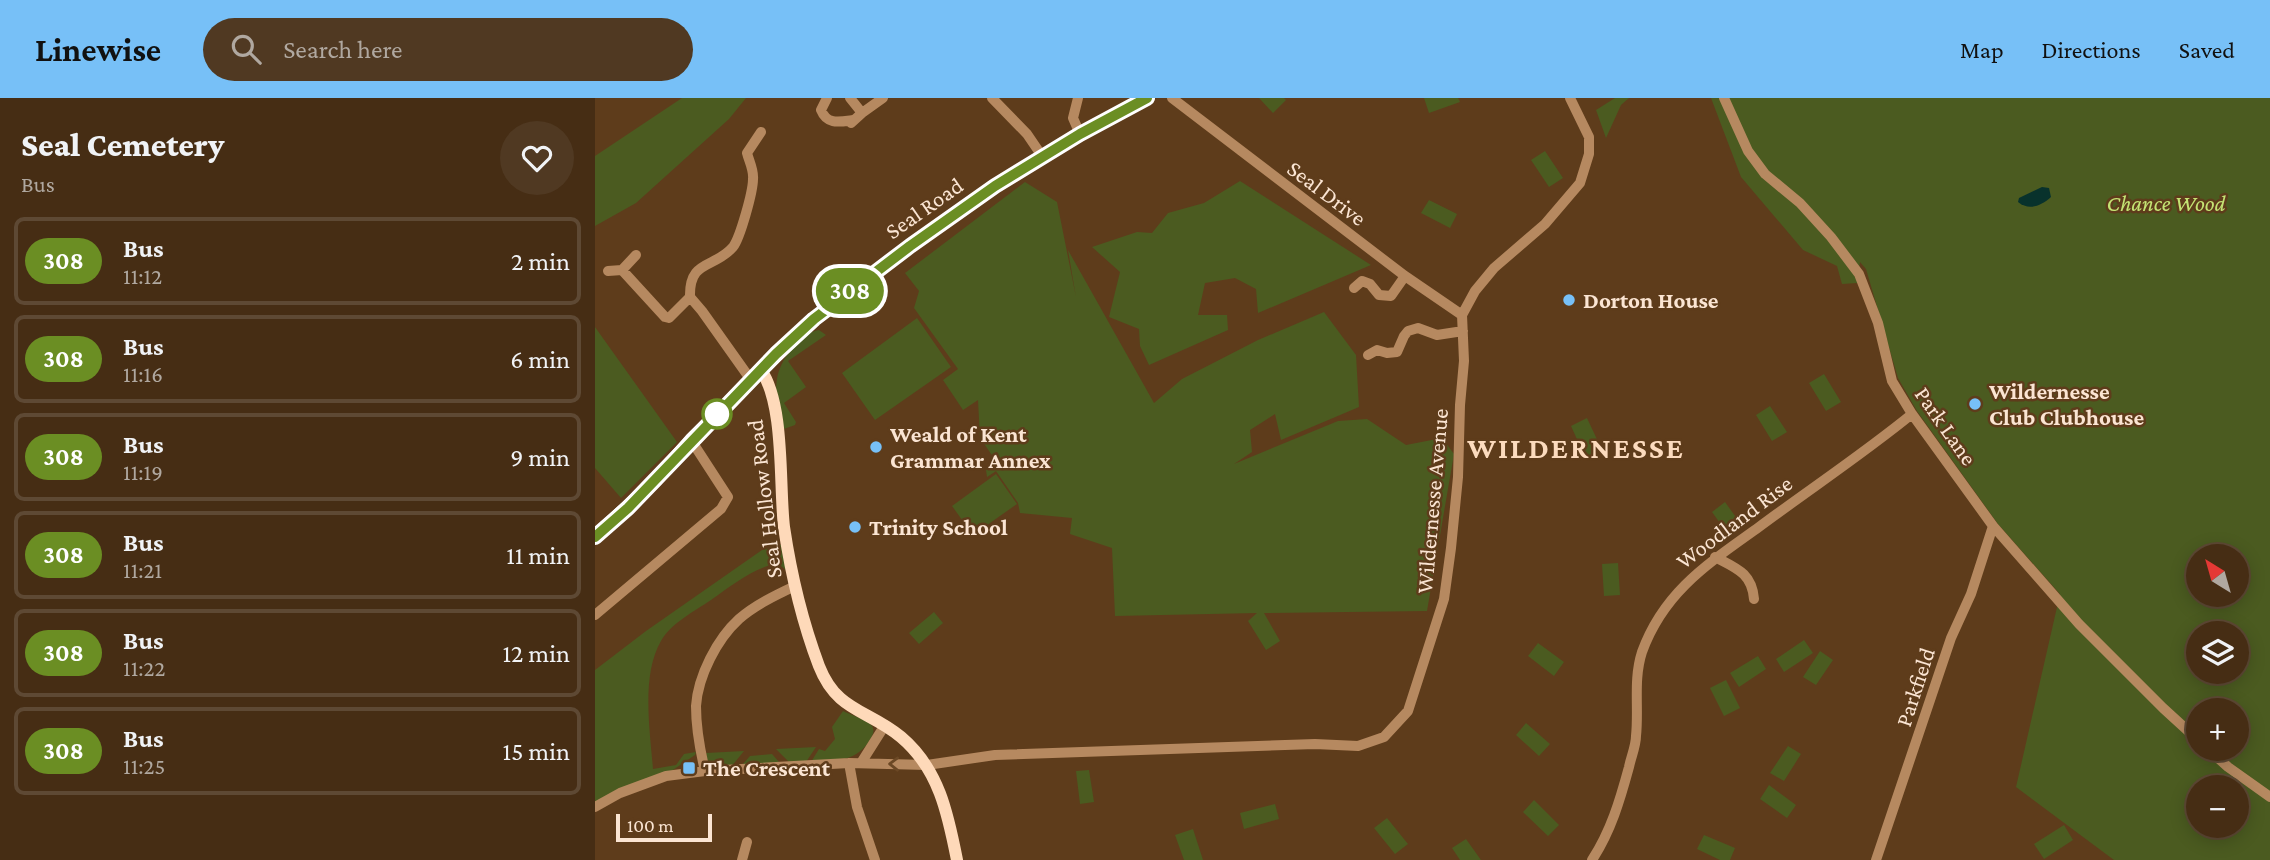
<!DOCTYPE html>
<meta charset="utf-8">
<style>
body{margin:0;font-family:"Crimson Pro",serif;background:#503922;color:#f1f3f6;height:100vh;display:flex;flex-direction:column;font-size:26px;white-space:nowrap}
*{box-sizing:border-box;margin:0}
p{font-size:23px;color:#b0a8a0}
.icon{flex:none;width:38px;height:38px;fill:none;stroke:currentColor;stroke-width:2;stroke-linecap:round;stroke-linejoin:round}
.map{position:relative;flex:1;overflow:hidden}
.panel{display:flex;flex-direction:column;background:#462d14;width:595px}
.panel>*{flex:none}
.badge{padding:0 14px;border-radius:23px;font-size:24px;line-height:46px}
.needle{width:46px;rotate:323deg}
.controls{position:absolute;left:1591px;top:446px;display:grid;gap:14px}
.controls a{display:grid;place-items:center;width:63px;height:63px;border-radius:50%;background:#462d14;box-shadow:0 4px 18px #0003,0 0 0 2px #5e4934;font-size:35px}
.scale{position:absolute;left:21px;bottom:18px;width:96px;box-sizing:border-box;padding-left:7px;border:4px solid #fbe5d3;border-top:0;font-size:19px;line-height:24px;white-space:nowrap;color:#fbe5d3;-webkit-text-stroke:5px #5e3c1b;paint-order:stroke}
.map>.badge{position:absolute;translate:-50% -50%;box-shadow:0 0 0 4px #fff}
.round{display:grid;place-items:center;flex:none;width:74px;height:74px;border-radius:37px;background:#503922}
.head{display:flex;align-items:center;justify-content:space-between;height:119px;padding:0 21px}
h1{font-size:33px;font-weight:800;line-height:52px}
ul{padding:0;list-style:none}
li{display:flex;align-items:center;gap:21px;height:88px;margin:0 14px 10px;padding:0 7px;border:4px solid #5e4934;border-radius:10px}
li div{flex:1}
li b{display:block;font-size:26px}
li em{font-style:normal}
li .badge{min-width:77px;font-weight:700;text-align:center}
header{display:flex;align-items:center;gap:42px;box-sizing:border-box;height:98px;padding:0 35px;background:#77c0f7;color:#111}
header strong{font-size:33px}
nav{display:flex;gap:38px;margin-inline-start:auto;font-size:24px}
.search{width:490px;height:63px;background:#503922;display:flex;align-items:center;gap:18px;box-sizing:border-box;padding:0 24px;border-radius:38px;color:#b0a8a0;font-size:26px}
main{display:flex;flex:1;min-height:0}
.map>svg:first-child{display:block}
.green{fill:#4b5b20;fill-rule:evenodd}
.water{fill:#08322c}
.lines{fill:none;stroke-linecap:round;stroke-linejoin:round}
.minor{stroke:#b68960;stroke-width:10}
.major{stroke:#fed9b9;stroke-width:12}
.highway{stroke:#fff;stroke-width:14}
.oneway{stroke:#6b4825}
.line-casing{stroke:#fff;stroke-width:16}
.line{stroke:#6b8e23;stroke-width:10}
.poi-dot{fill:#77c0f7;stroke:#5e3c1b;stroke-width:2.5}
.stop-dot{fill:#fff;stroke:#6b8e23;stroke-width:3.5}
.labels{text-anchor:middle;stroke-width:5;stroke-linejoin:round;paint-order:stroke}
.street-label{font-size:23px;fill:#fbe5d3;stroke:#5e3c1b}
.park-label{font-size:23px;font-style:italic;fill:#c4e474;stroke:#5e3c1b}
.poi-label{font-size:23px;font-weight:bold;fill:#fbe5d3;stroke:#5e3c1b;text-anchor:start}
.district-label{font-size:30px;font-weight:bold;letter-spacing:2px;fill:#fcdbbe;stroke:#5e3c1b}
</style>
<header>
<strong>Linewise</strong>
<div class="search"><svg class="icon" aria-label="search" viewBox="0 0 24 24"><circle cx="10" cy="10" r="6"/><path d="M15 15l6 6"/></svg>Search here</div>
<nav><a>Map</a><a>Directions</a><a>Saved</a></nav>
</header>
<main>
<section class="panel">
<div class="head"><div><h1>Seal Cemetery</h1><p>Bus</p></div><a class="round"><svg class="icon" aria-label="heart" viewBox="0 0 24 24"><path d="M12 20l-8-8c-3-5 5-10 8-4 3-6 11-1 8 4z"/></svg></a></div>
<ul>
<li><span class="badge" style="background:#6b8e23;color:#fff">308</span><div><b>Bus</b><p>11:12</p></div><em>2 min</em></li>
<li><span class="badge" style="background:#6b8e23;color:#fff">308</span><div><b>Bus</b><p>11:16</p></div><em>6 min</em></li>
<li><span class="badge" style="background:#6b8e23;color:#fff">308</span><div><b>Bus</b><p>11:19</p></div><em>9 min</em></li>
<li><span class="badge" style="background:#6b8e23;color:#fff">308</span><div><b>Bus</b><p>11:21</p></div><em>11 min</em></li>
<li><span class="badge" style="background:#6b8e23;color:#fff">308</span><div><b>Bus</b><p>11:22</p></div><em>12 min</em></li>
<li><span class="badge" style="background:#6b8e23;color:#fff">308</span><div><b>Bus</b><p>11:25</p></div><em>15 min</em></li>
</ul>
</section>
<div class="map">
<svg width="1675" height="762" viewBox="0 0 1675 762">
<rect width="100%" height="100%" fill="#5e3c1b"/>
<path class="green" d="M 87,0 L 151,0 L 134,21 L 41,105 L 0,128 L 0,58 Z
M 664,0 L 689,0 L 691,2 L 678,15 Z
M 829,0 L 863,0 L 865,4 L 834,15 Z
M 1020,0 L 1034,0 L 1026,7 L 1011,40 L 1001,12 Z
M 1116,0 L 1675,0 L 1675,762 L 1519,762 L 1421,689 L 1465,496 L 1403,426 L 1322,313 L 1303,280 L 1271,171 L 1265,164 L 1262,185 L 1247,186 L 1242,168 L 1208,152 L 1146,79 ZM 1603,458 L 1642,458 L 1642,497 L 1603,497 ZM 1603,536 L 1642,536 L 1642,574 L 1603,574 ZM 1603,612 L 1642,612 L 1642,651 L 1603,651 ZM 1603,690 L 1642,690 L 1642,728 L 1603,728 Z
M 950,53 L 968,80 L 954,89 L 936,62 Z
M 645,83 L 776,167 L 663,215 L 661,191 L 640,180 L 610,185 L 603,217 L 632,217 L 633,232 L 554,267 L 545,248 L 544,231 L 514,219 L 525,174 L 497,149 L 542,134 L 557,135 L 573,115 L 609,105 Z
M 430,84 L 462,104 L 481,199 L 473,152 L 559,305 L 587,281 L 663,242 L 729,214 L 761,257 L 764,309 L 686,342 L 680,316 L 655,332 L 657,354 L 639,366 L 743,323 L 772,321 L 811,347 L 847,340 L 859,356 L 832,513 L 669,515 L 685,543 L 671,552 L 653,523 L 662,515 L 520,518 L 517,450 L 475,436 L 477,420 L 425,415 L 423,405 L 401,373 L 392,379 L 391,372 L 401,363 L 385,340 L 383,302 L 368,312 L 348,282 L 363,271 L 319,210 L 324,193 L 310,175 Z
M 834,102 L 862,116 L 855,130 L 826,115 Z
M 322,220 L 356,269 L 280,322 L 247,275 Z
M 0,229 L 82,344 L 26,400 L 0,370 Z
M 224,232 L 231,237 L 193,263 L 211,289 L 189,305 L 201,324 L 200,327 L 186,332 C 184,316 179,297 182,281 C 185,262 204,235 224,232 Z
M 1229,276 L 1246,304 L 1231,313 L 1214,285 Z
M 1175,308 L 1192,334 L 1177,343 L 1161,317 Z
M 992,320 L 1007,352 L 990,359 L 976,328 Z
M 401,376 L 422,406 L 378,437 L 357,408 Z
M 1130,404 L 1148,429 L 1135,439 L 1117,414 Z
M 189,446 L 191,472 L 182,465 C 157,471 137,487 116,502 C 100,513 76,525 66,543 C 46,577 55,633 58,671 L 81,667 L 89,656 L 101,654 L 100,657 L 75,674 L 0,706 L 0,572 L 51,533 L 167,452 Z
M 1023,465 L 1025,497 L 1009,498 L 1007,466 Z
M 339,514 L 348,525 L 324,546 L 314,535 Z
M 1209,542 L 1218,555 L 1189,574 L 1181,561 Z
M 943,545 L 969,564 L 959,578 L 933,558 Z
M 1225,553 L 1238,562 L 1221,587 L 1208,579 Z
M 1163,558 L 1171,571 L 1144,589 L 1135,575 Z
M 1131,582 L 1145,610 L 1129,618 L 1115,590 Z
M 248,613 C 256,617 267,620 274,625 C 280,629 279,635 276,640 C 263,664 240,663 216,664 L 224,651 L 230,653 L 240,641 L 237,629 Z
M 931,625 L 955,646 L 944,658 L 921,637 Z
M 1193,648 L 1206,656 L 1189,683 L 1175,675 Z
M 221,649 L 211,664 L 195,665 L 181,651 Z
M 149,653 L 136,669 L 114,670 L 111,655 Z
M 177,656 L 184,664 L 147,667 L 155,658 Z
M 494,672 L 499,704 L 485,706 L 481,673 Z
M 1174,687 L 1201,707 L 1192,720 L 1165,701 Z
M 939,702 L 964,727 L 953,738 L 928,714 Z
M 680,706 L 684,721 L 649,731 L 645,715 Z
M 792,720 L 813,746 L 800,756 L 779,730 Z
M 1469,727 L 1478,742 L 1449,761 L 1439,746 Z
M 598,731 L 608,762 L 589,762 L 580,737 Z
M 1109,737 L 1140,750 L 1135,762 L 1125,762 L 1102,751 Z
M 871,741 L 886,762 L 865,762 L 857,750 Z"/>
<path class="water" d="M 1447,89 L 1454,90 L 1456,99 C 1446,108 1434,113 1423,104 L 1424,100 Z"/>
<g class="lines">
<path class="minor" d="M 232,0 L 226,12 C 232,27 244,24 258,22
M 255,0 L 267,15
M 397,0 L 432,36 L 447,58
M 483,0 L 478,20 L 485,36
M 577,0 L 810,178 L 867,217
M 1129,0 L 1153,53 L 1170,76 L 1205,105 L 1236,139 L 1264,176 L 1283,225 L 1297,283 L 1317,316 L 1398,428 L 1484,526 L 1568,610 L 1603,642
M 256,25 L 267,15 L 288,0
M 27,172 L 70,219 L 74,220 L 95,199 L 107,213 L 156,282
M 13,173 L 27,172 L 41,157
M 759,190 L 767,183 L 775,186 L 784,197 L 796,198 L 810,178
M 95,199 C 94,161 119,171 138,149 C 145,140 158,94 158,81 C 159,72 154,63 152,55 L 166,34
M 773,257 L 782,252 L 792,255 L 802,254 L 809,238 L 813,233 L 823,230 L 842,237 L 868,233
M 1120,459 C 1141,470 1157,475 1159,501
M 0,517 L 126,411 L 133,399 L 96,342
M 1613,651 L 1633,669 L 1675,699
M 254,665 L 262,709 L 280,762
M 266,665 L 290,627
M 110,673 C 105,652 101,630 101,608 C 103,578 122,541 144,521 C 160,507 181,497 200,488
M 0,709 L 25,695 L 71,678 L 110,673 L 254,665 L 332,667 L 400,657 L 720,646 L 763,648 L 789,639 L 813,613 L 849,501 L 856,450 L 863,379 L 865,307 L 869,263 L 867,217 L 880,193 L 899,170 L 950,126 L 985,85 L 994,56 L 994,39 L 975,0
M 147,762 L 152,744
M 997,762 C 1016,733 1025,702 1034,669 C 1036,659 1041,648 1041,638 C 1044,610 1038,582 1047,554 C 1069,493 1114,465 1164,429 C 1215,391 1268,356 1317,316
M 1281,762 L 1356,540 L 1376,496 L 1398,428"/>
<path class="major" d="M 166,272 C 190,307 184,386 189,429 C 196,476 207,523 224,568 C 242,614 272,611 306,639 C 344,671 353,716 362,762"/>
<path class="highway" d="M 0,439 L 60,383 L 96,342 L 213,226 L 315,148 L 400,88 L 485,36 L 552,0"/>
</g>
<defs><path id="oneway-chevron" d="M-2-3.5L2.5 0L-2 3.5" fill="none" stroke-width="1.6" stroke-linecap="round" stroke-linejoin="round" transform="scale(1.75)"/></defs>
<use class="oneway" href="#oneway-chevron" transform="translate(299 666) rotate(-179)"/>
<g class="lines">
<g class="line-casing">
<path id="line" d="M 0,439 L 33,410 L 181,256 L 219,221 L 315,148 L 400,88 L 485,36 L 552,0"/>
</g>
<use href="#line" class="line"/>
</g>
<g class="poi-dot">
<circle cx="974" cy="202" r="7"/>
<circle cx="1380" cy="306" r="7"/>
<circle cx="281" cy="349" r="7"/>
<circle cx="260" cy="429" r="7"/>
<rect x="87" y="663" width="14" height="14" rx="3.5"/>
</g>
<circle class="stop-dot" cx="122" cy="316" r="14"/>
<g class="labels">
<g class="street-label">
<text transform="translate(732 95) rotate(37)" y="8">Seal Drive</text>
<text transform="translate(329 110) rotate(-35)" y="8">Seal Road</text>
<text transform="translate(1351 328) rotate(55)" y="8">Park Lane</text>
<text transform="translate(169 401) rotate(-97)" y="8">Seal Hollow Road</text>
<text transform="translate(837 403) rotate(-85)" y="8">Wildernesse Avenue</text>
<text transform="translate(1139 424) rotate(-37)" y="8">Woodland Rise</text>
<text transform="translate(1320 589) rotate(-72)" y="8">Parkfield</text>
</g>
<g class="park-label">
<text x="1571" y="113">Chance Wood</text>
</g>
<g class="poi-label">
<text x="988" y="210">Dorton House</text>
<text x="1394" y="301">Wildernesse<tspan x="1394" dy="26">Club Clubhouse</tspan></text>
<text x="295" y="344">Weald of Kent<tspan x="295" dy="26">Grammar Annex</tspan></text>
<text x="274" y="437">Trinity School</text>
<text x="108" y="678">The Crescent</text>
</g>
<g class="district-label">
<text x="981" y="360">WILDERNESSE</text>
</g>
</g>
</svg>
<div class="controls">
<a><svg class="needle" viewBox="-14 -14 28 28"><path d="M0-13l5 13h-10z" fill="#e53935"/><path d="M0 13l5-13h-10z" fill="#b0a8a0"/></svg></a>
<a><svg class="icon" aria-label="layers" viewBox="0 0 24 24"><path d="M12 4l9 5-9 5-9-5zM3 14l9 5 9-5"/></svg></a>
<a>+</a>
<a>−</a>
</div>
<div class="scale">100 m</div>
<b class="badge" style="left:255px;top:193px;background:#6b8e23;color:#fff">308</b>
</div>
</main>
